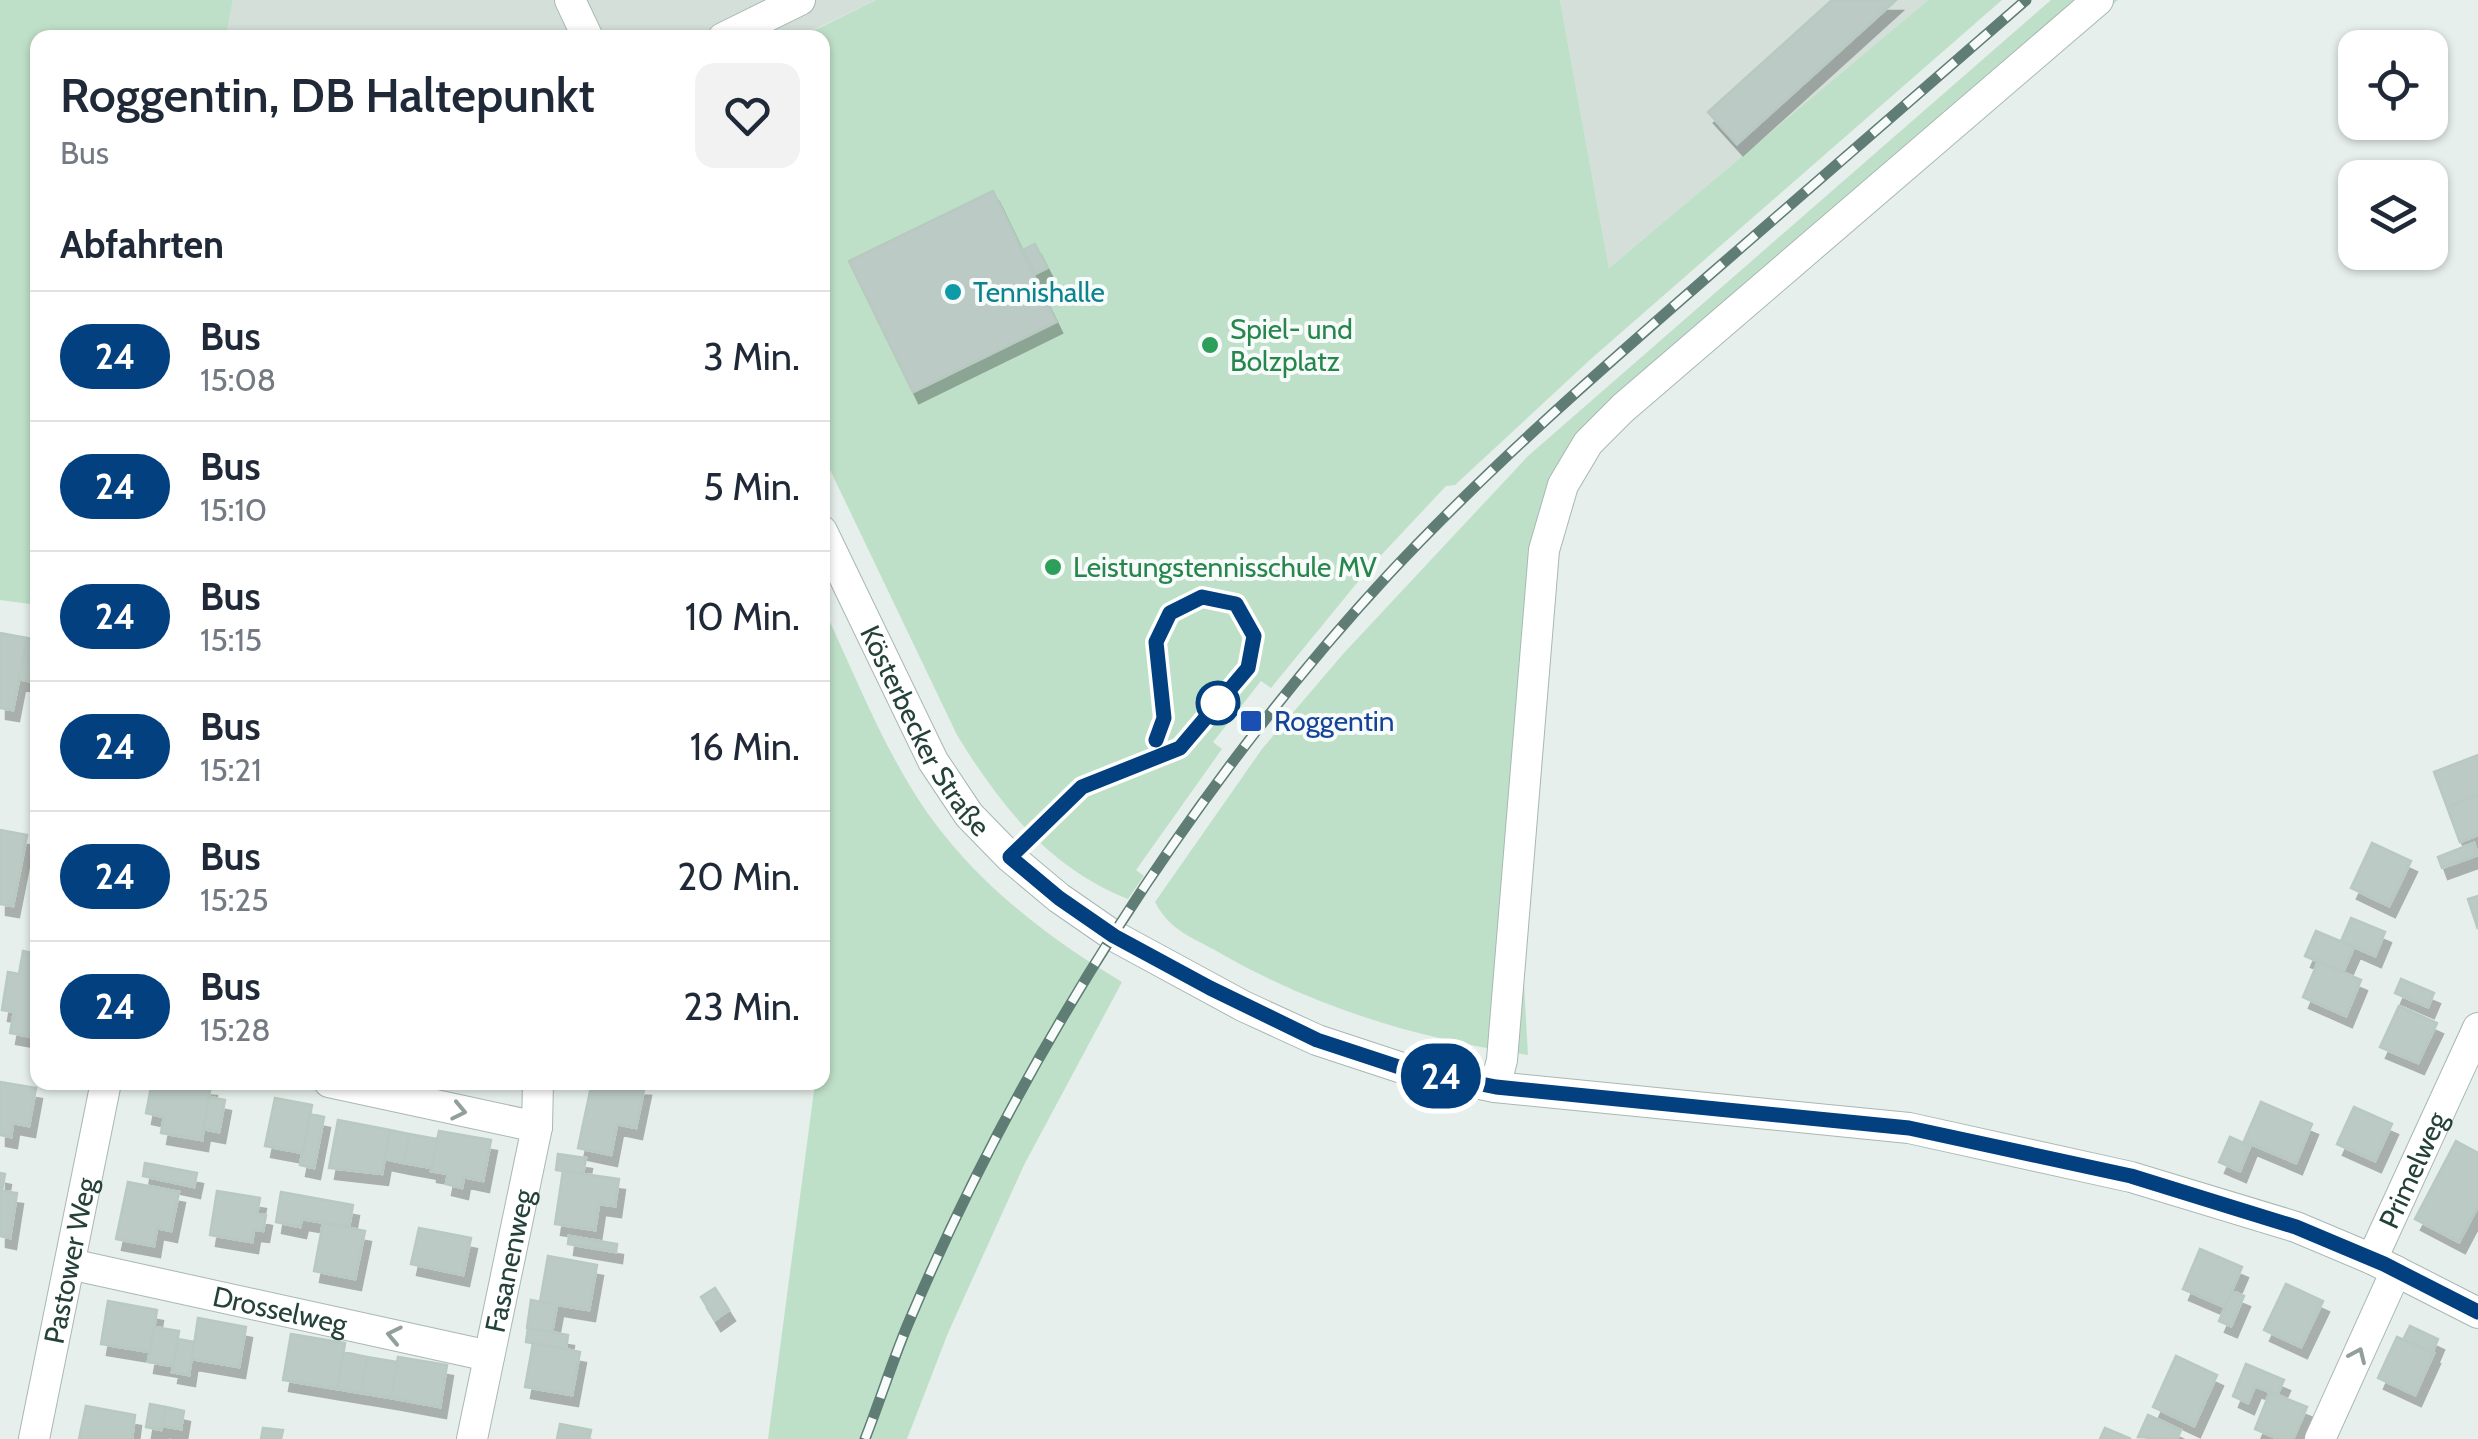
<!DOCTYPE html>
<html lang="de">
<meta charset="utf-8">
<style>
body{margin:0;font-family:Cabin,sans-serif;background:#f2f2f3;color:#1f2937;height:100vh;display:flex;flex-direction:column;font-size:38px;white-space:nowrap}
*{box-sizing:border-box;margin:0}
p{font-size:32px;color:#747a83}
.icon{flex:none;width:55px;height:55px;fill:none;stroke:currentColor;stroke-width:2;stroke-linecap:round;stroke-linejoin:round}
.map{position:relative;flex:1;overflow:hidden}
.details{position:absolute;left:30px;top:30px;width:800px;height:1060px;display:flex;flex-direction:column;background:#fff;border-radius:20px;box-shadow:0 2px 8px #0004}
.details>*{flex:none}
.badge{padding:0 20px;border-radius:32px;font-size:35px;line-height:65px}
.buttons{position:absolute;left:2338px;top:30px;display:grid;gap:20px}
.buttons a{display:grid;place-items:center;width:110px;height:110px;border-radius:20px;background:#fff;box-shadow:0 2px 8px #0004;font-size:50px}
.map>.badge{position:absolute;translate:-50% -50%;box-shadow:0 0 0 5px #fff}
h2{padding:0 30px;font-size:38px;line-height:90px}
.round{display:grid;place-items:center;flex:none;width:105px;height:105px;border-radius:20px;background:#f2f2f3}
.headline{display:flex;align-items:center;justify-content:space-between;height:170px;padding:0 30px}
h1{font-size:48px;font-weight:600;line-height:75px}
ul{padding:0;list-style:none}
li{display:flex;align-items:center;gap:30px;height:130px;padding:0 30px;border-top:2px solid #e0e1e3}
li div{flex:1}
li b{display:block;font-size:38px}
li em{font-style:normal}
li .badge{min-width:110px;font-weight:700;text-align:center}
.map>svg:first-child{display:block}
.built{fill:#d4dfda}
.green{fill:#bfe0c8}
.building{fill:#bbcac4;stroke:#b8c9c2;stroke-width:2.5;filter:url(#shadow)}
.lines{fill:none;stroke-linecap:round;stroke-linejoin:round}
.minor-casing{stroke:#a8b8b2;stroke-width:32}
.minor{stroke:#fff;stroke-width:30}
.rail-casing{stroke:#5f7d75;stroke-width:11}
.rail{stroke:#f7fbf9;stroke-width:8;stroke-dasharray:22;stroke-linecap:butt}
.oneway{stroke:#92a09c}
.line-casing{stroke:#fff;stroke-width:22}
.line{stroke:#024080;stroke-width:15}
.culture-dot{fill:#0f9aa8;stroke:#f7fbf9;stroke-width:4}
.leisure-dot{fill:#2e9e5b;stroke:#f7fbf9;stroke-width:4}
.stop-dot{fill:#fff;stroke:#024080;stroke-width:5}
.transit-dot{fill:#1a4fb4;stroke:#f7fbf9;stroke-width:4}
.labels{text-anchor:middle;stroke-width:8;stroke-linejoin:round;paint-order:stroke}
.culture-label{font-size:28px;fill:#0d838f;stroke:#f7fbf9;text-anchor:start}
.leisure-label{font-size:28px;fill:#27864d;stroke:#f7fbf9;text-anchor:start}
.transit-label{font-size:28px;fill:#164399;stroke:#f7fbf9;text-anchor:start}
.street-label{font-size:28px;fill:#24423a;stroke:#f7fbf9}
</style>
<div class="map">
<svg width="2478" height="1439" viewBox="0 0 2478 1439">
<defs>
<filter id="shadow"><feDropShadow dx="6" dy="11" stdDeviation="0" flood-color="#0004"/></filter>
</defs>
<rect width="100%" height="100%" fill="#e6efeb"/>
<path class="built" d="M 233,0 L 876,0 L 799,37 L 226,38 Z
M 1560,0 L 1928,0 L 1609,268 Z"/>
<path class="green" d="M 0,0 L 233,0 L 226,37 L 38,38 L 37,605 L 0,600 Z
M 876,0 L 1560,0 L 1609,268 L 1928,0 L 2002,0 L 1592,358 L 1455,485 L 1446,486 L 1370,567 L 1271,688 L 1261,681 L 1213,742 L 1222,749 L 1136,870 L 1144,876 L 1128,899 C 1049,868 1000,805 957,735 L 823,455 L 822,38 L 799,38 Z
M 2051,0 L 2118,0 L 1633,416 L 1600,447 L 1569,505 L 1553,568 L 1523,965 L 1528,1055 C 1419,1039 1316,1008 1220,953 C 1192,937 1170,931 1155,902 L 1262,749 L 1343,654 L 1528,456 Z
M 823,607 C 851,666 876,730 910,786 C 960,870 1039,933 1122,982 L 1024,1165 L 948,1333 L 907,1439 L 768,1439 L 815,1083 L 822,1082 Z"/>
<path class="building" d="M 1832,0 L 1896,0 L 1737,144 L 1708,112 Z
M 993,191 L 1056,322 L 913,392 L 849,261 Z
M 1035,244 L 1047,268 L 1035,274 L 1023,250 Z
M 0,633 L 27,638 L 13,710 L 0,708 Z
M 27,638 L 38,640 L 38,683 L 19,679 Z
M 2478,755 L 2478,795 L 2447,807 L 2434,772 Z
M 2478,795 L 2478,835 L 2460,842 L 2447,807 Z
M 0,830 L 27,835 L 13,906 L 0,904 Z
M 2372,843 L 2411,861 L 2389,906 L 2351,888 Z
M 2474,843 L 2478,855 L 2442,868 L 2438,857 Z
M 2478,896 L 2478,929 L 2468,899 Z
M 2351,918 L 2385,932 L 2375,956 L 2341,941 Z
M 2316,931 L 2354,947 L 2343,972 L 2305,956 Z
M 23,951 L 38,954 L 38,1038 L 10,1033 L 14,1012 L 2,1010 L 8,972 L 19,974 Z
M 2318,962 L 2361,980 L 2346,1016 L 2303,997 Z
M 2401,979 L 2434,993 L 2428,1007 L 2395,993 Z
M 2399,1006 L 2437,1023 L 2418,1063 L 2380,1047 Z
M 0,1082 L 36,1088 L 29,1126 L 13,1123 L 11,1137 L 0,1135 Z
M 152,1082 L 211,1085 L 202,1140 L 161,1133 L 164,1117 L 146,1113 Z
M 592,1082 L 645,1085 L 636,1128 L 617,1124 L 611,1155 L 578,1148 Z
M 209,1097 L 225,1100 L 219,1132 L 203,1129 Z
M 275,1098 L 312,1105 L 303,1153 L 265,1146 Z
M 2261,1102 L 2312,1124 L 2296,1163 L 2244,1141 Z
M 2354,1107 L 2392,1124 L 2375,1161 L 2337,1144 Z
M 310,1114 L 324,1117 L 314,1168 L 300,1165 Z
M 338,1120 L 390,1130 L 382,1174 L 329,1168 Z
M 390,1130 L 409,1134 L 404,1163 L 385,1159 Z
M 439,1131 L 491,1140 L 483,1181 L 464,1177 L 462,1188 L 446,1184 L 448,1174 L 431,1171 Z
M 409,1134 L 437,1139 L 432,1168 L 404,1163 Z
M 2230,1137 L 2250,1146 L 2240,1171 L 2219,1162 Z
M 2456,1141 L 2478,1153 L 2478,1206 L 2459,1242 L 2415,1219 Z
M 558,1154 L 586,1158 L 583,1174 L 556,1170 Z
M 145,1163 L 197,1173 L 194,1187 L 143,1176 Z
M 563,1171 L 619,1179 L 615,1206 L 599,1204 L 595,1230 L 555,1224 Z
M 0,1173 L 5,1174 L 2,1191 L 17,1193 L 10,1238 L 0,1236 Z
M 128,1182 L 179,1192 L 171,1231 L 157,1228 L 154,1246 L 116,1239 Z
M 217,1191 L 260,1198 L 257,1213 L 266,1215 L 263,1231 L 254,1230 L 252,1242 L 210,1235 Z
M 281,1192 L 353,1205 L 349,1227 L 302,1219 L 300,1227 L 276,1222 Z
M 323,1223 L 365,1231 L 355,1279 L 314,1271 Z
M 419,1228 L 471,1238 L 463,1275 L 411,1264 Z
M 569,1236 L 617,1244 L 616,1252 L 568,1244 Z
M 2200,1249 L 2242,1267 L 2225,1307 L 2183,1289 Z
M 548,1256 L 597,1265 L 589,1310 L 540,1302 Z
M 2286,1284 L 2323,1301 L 2301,1347 L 2264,1330 Z
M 715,1288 L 729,1310 L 715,1320 L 701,1297 Z
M 2232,1291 L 2244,1296 L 2231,1326 L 2219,1321 Z
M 531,1300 L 557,1305 L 552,1332 L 527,1328 Z
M 108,1301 L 157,1310 L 150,1352 L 101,1344 Z
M 198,1318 L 246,1327 L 239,1367 L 192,1359 Z
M 2410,1326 L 2438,1339 L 2432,1353 L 2403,1340 Z
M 154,1327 L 179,1331 L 173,1366 L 148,1362 Z
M 528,1328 L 568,1335 L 566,1349 L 526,1342 Z
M 291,1334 L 345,1343 L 337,1389 L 283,1380 Z
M 2397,1337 L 2434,1353 L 2415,1395 L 2378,1378 Z
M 178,1339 L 194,1342 L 189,1375 L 172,1372 Z
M 533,1343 L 580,1352 L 572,1395 L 525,1387 Z
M 343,1352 L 367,1357 L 361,1393 L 337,1389 Z
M 2176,1356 L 2217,1375 L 2194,1426 L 2153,1407 Z
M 367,1357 L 397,1362 L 391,1398 L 361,1393 Z
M 398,1357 L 447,1365 L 440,1407 L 391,1398 Z
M 2246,1364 L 2284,1380 L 2277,1395 L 2255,1386 L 2248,1403 L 2233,1396 Z
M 2270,1392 L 2307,1407 L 2293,1439 L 2279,1439 L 2255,1429 Z
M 150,1404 L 166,1407 L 161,1430 L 146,1427 Z
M 86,1406 L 135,1415 L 132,1439 L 79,1439 Z
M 166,1407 L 184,1411 L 181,1429 L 162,1426 Z
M 2148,1415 L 2181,1430 L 2177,1439 L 2138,1437 Z
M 560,1424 L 591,1430 L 589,1439 L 557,1439 Z
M 263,1428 L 283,1430 L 281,1439 L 261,1439 Z
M 2105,1428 L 2131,1439 L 2100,1439 Z"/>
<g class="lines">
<g class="minor-casing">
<g id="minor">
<path d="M 570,0 L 588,38"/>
<path d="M 723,38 L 800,0"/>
<path id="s1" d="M 822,531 L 933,761 L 969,815 L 1010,857 L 1059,898 L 1114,936 L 1243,1006 L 1317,1040 L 1402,1068 L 1495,1087 L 1909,1128 L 2131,1177 L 2296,1227 L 2372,1259 L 2478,1313"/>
<path d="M 329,1082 L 537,1127"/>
<path d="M 1495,1087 L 1502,1060 L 1544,550 L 1563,485 L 1588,443 L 1623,408 L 2098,0"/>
<path id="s2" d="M 2372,1259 L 2478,1028"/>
<path id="s3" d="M 70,1264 L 489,1356"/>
<path id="s4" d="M 34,1439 L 106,1082"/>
<path id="s5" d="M 472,1439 L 537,1127 L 538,1082"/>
<path d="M 2320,1439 L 2396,1271"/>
</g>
</g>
<use href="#minor" class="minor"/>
<g class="rail-casing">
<path id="rail" d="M 865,1439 C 880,1401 892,1362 908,1324 C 1020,1058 1193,786 1389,574 C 1488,468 1597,373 1706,278 C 1812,186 1919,93 2026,0"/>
</g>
<use href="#rail" class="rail"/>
</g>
<defs><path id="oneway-chevron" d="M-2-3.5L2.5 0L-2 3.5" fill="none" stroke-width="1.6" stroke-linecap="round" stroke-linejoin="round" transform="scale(2.5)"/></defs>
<g class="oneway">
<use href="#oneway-chevron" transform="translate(459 1111) rotate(12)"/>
<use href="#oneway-chevron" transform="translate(394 1335) rotate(-168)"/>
<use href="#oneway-chevron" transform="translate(2358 1355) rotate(-66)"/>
</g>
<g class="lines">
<g class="line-casing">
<path id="line" d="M 1156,740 L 1164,718 L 1156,642 L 1170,613 L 1202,597 L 1236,604 L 1254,636 L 1248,668 L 1180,748 L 1082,787 L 1010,857 L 1059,898 L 1114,936 L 1210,988 L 1317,1040 L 1402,1068 L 1496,1087 L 1909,1128 L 2131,1176 L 2296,1227 L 2384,1264 L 2478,1312"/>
</g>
<use href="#line" class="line"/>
</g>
<circle class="culture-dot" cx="953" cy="292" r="10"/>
<g class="leisure-dot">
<circle cx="1210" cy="345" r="10"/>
<circle cx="1053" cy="567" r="10"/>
</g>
<circle class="stop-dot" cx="1218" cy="703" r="20"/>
<rect class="transit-dot" x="1239" y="709" width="24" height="24" rx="5"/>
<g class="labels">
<g class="culture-label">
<text x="973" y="302">Tennishalle</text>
</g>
<g class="leisure-label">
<text x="1230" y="339">Spiel- und<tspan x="1230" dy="32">Bolzplatz</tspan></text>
<text x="1073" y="577">Leistungstennisschule MV</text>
</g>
<g class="transit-label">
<text x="1274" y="731">Roggentin</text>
</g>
<g class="street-label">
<text dy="10" stroke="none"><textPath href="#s1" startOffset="225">Kösterbecker Straße</textPath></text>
<text dy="10" stroke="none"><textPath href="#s2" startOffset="98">Primelweg</textPath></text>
<text dy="10" stroke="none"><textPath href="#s4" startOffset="182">Pastower Weg</textPath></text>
<text dy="10" stroke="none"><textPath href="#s5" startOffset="182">Fasanenweg</textPath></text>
<text dy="10" stroke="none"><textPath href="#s3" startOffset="215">Drosselweg</textPath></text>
</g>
</g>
</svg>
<div class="buttons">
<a><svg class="icon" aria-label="locate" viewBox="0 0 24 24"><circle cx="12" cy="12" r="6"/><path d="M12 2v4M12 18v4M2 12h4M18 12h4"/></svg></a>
<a><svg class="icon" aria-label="layers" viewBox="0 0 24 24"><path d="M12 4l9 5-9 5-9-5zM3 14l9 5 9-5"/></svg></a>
</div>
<b class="badge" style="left:1441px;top:1076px;background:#024080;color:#fff">24</b>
<section class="details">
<div class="headline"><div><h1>Roggentin, DB Haltepunkt</h1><p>Bus</p></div><a class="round"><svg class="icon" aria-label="heart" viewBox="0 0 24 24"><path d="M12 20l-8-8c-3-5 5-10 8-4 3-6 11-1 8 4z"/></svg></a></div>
<h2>Abfahrten</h2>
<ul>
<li><span class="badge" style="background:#024080;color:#fff">24</span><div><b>Bus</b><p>15:08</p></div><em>3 Min.</em></li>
<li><span class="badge" style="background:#024080;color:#fff">24</span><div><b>Bus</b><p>15:10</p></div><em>5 Min.</em></li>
<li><span class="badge" style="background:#024080;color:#fff">24</span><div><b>Bus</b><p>15:15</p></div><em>10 Min.</em></li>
<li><span class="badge" style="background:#024080;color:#fff">24</span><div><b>Bus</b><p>15:21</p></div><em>16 Min.</em></li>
<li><span class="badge" style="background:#024080;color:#fff">24</span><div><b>Bus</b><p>15:25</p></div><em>20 Min.</em></li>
<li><span class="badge" style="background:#024080;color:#fff">24</span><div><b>Bus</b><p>15:28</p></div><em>23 Min.</em></li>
</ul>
</section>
</div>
